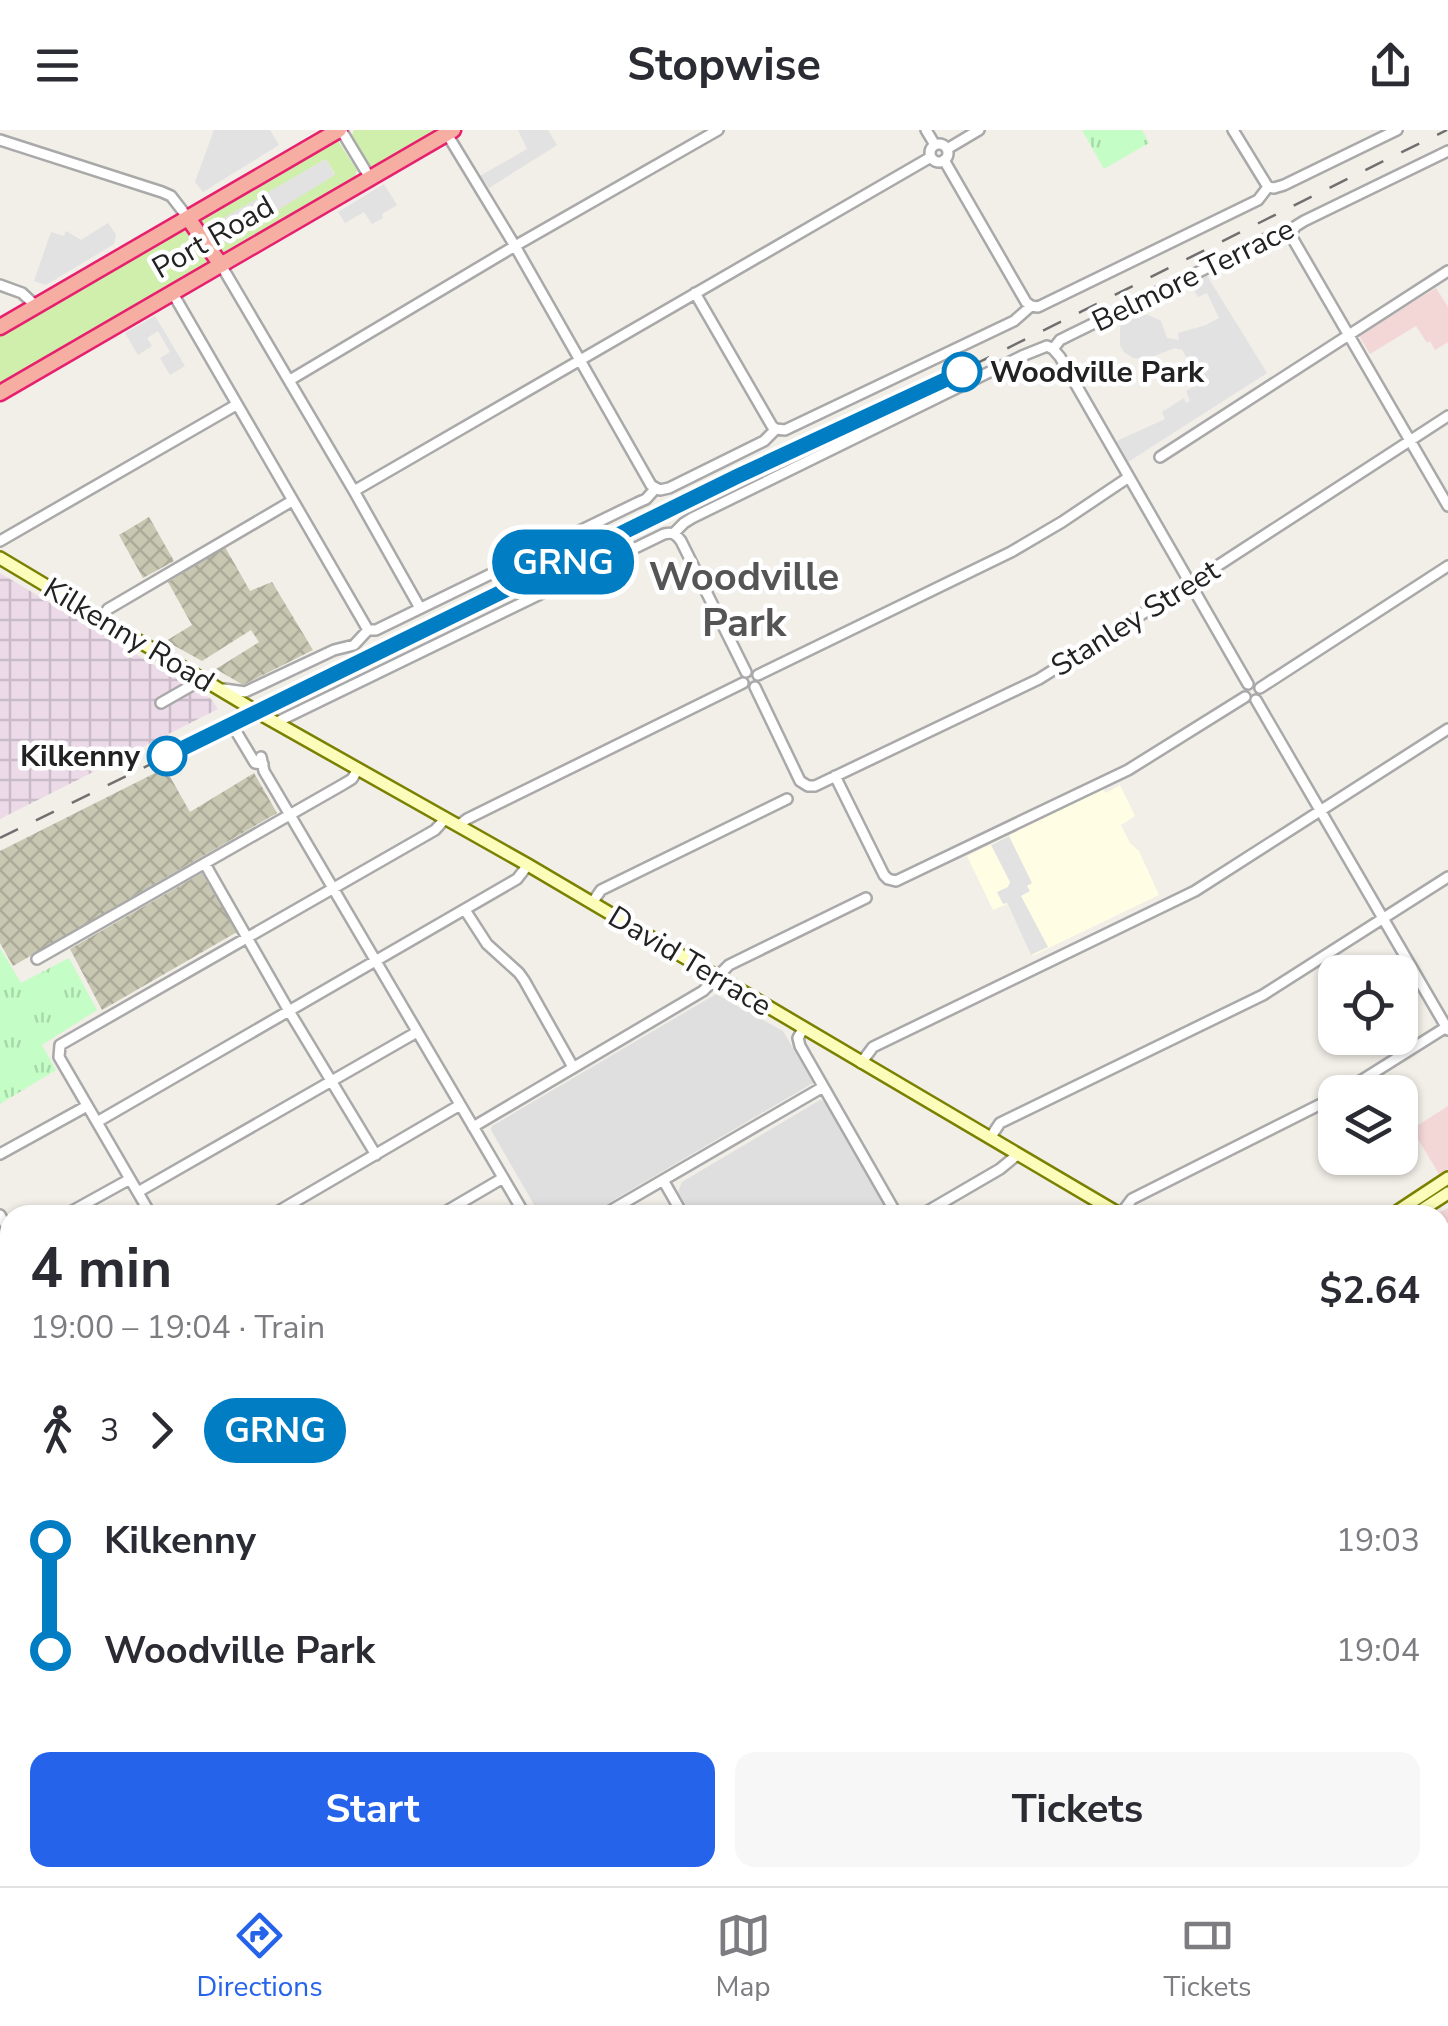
<!DOCTYPE html>
<meta charset="utf-8">
<style>
body{margin:0;font-family:"Nunito Sans",sans-serif;background:#f7f7f7;color:#2b2b33;height:100vh;display:flex;flex-direction:column;font-size:38px;white-space:nowrap}
*{box-sizing:border-box;margin:0}
p{font-size:32px;color:#7c7c81}
.icon{flex:none;width:55px;height:55px;fill:none;stroke:currentColor;stroke-width:2;stroke-linecap:round;stroke-linejoin:round}
.map{position:relative;flex:1;overflow:hidden}
.drawer{position:absolute;left:0px;top:1075px;width:1450px;height:682px;display:flex;flex-direction:column;background:#fff;border-radius:30px 30px 0 0;box-shadow:0 2px 8px #0004}
.drawer>*{flex:none}
.badge{padding:0 20px;border-radius:32px;font-size:35px;line-height:65px}
.tools{position:absolute;left:1318px;top:825px;display:grid;gap:20px}
.tools a{display:grid;place-items:center;width:100px;height:100px;border-radius:20px;background:#fff;box-shadow:0 2px 8px #0004;font-size:50px}
.map>.badge{position:absolute;translate:-50% -50%;box-shadow:0 0 0 5px #fff}
.legs{display:flex;align-items:center;gap:15px;height:110px;padding:0 30px;font-size:32px}
.legs p{margin-inline-start:auto}
.head{display:flex;align-items:center;justify-content:space-between;height:170px;padding:0 30px}
h1{font-size:55px;font-weight:700;line-height:75px}
.action{display:flex;gap:20px;margin-top:auto;padding:20px 30px}
.action a{flex:1;height:115px;border-radius:20px;background:#2563eb;color:#fff;font-size:40px;font-weight:700;line-height:115px;text-align:center}
.action a+a{background:#f7f7f7;color:#2b2b33}
ul{padding:0 30px;list-style:none}
li{display:flex;align-items:center;gap:35px;height:110px;font-size:38px}
li i{display:grid;place-items:center;width:15px;height:100%;margin:0 12px;background:currentColor}
li i::after{content:'';width:25px;height:25px;margin:-12px;border:8px solid;border-radius:50%;background:#fff}
li p{margin-inline-start:auto}
li:first-child i{background:linear-gradient(#0000 50%,currentColor 0)}
li:last-child i{background:linear-gradient(currentColor 50%,#0000 0)}
header{display:flex;justify-content:space-between;align-items:center;height:130px;padding:0 30px;background:#fff;font-size:45px;font-weight:700}
.dock{display:flex;justify-content:space-around;align-items:center;height:140px;border-top:2px solid #e1e1e2;background:#fff;font-size:28px;color:#7c7c81}
.dock a{display:grid;justify-items:center;gap:5px}
.dock .active{color:#2563eb}
.map>svg:first-child{display:block}
.residential{fill:#e0dfdf}
.commercial{fill:#f3d7d7}
.industrial{fill:url(#industrial-grid)}
.education{fill:#fffee4}
.construction{fill:url(#construction-cross-hatch)}
.grass{fill:#d0eeac}
.park{fill:url(#park-tufts)}
.parking{fill:#e2e2e2}
.lines{fill:none;stroke-linecap:round;stroke-linejoin:round}
.minor-casing{stroke:#a9a9a9;stroke-width:14}
.secondary-casing{stroke:#7a8100;stroke-width:16}
.trunk-casing{stroke:#e61f6e;stroke-width:19}
.minor{stroke:#fff;stroke-width:9}
.secondary{stroke:#fdfdbb;stroke-width:11}
.trunk{stroke:#f6aea2;stroke-width:14}
.rail{stroke:#707070;stroke-width:2.5;stroke-dasharray:20 20;stroke-linecap:butt}
.line-1-casing{stroke:#fff;stroke-width:22}
.line-1{stroke:#007dc3;stroke-width:15}
.stop-1-dot{fill:#fff;stroke:#007dc3;stroke-width:5}
.labels{text-anchor:middle;stroke-width:9;stroke-linejoin:round;paint-order:stroke}
.street-label{font-size:30px;fill:#222;stroke:#fff}
.stop-label{font-size:30px;font-weight:bold;fill:#222;stroke:#fff;text-anchor:start}
.district-label{font-size:40px;font-weight:bold;fill:#555;stroke:#fff}
</style>
<header><svg class="icon" aria-label="menu" viewBox="0 0 24 24"><path d="M4 6h16M4 12h16M4 18h16"/></svg>Stopwise<svg class="icon" aria-label="share" viewBox="0 0 24 24"><path d="M12 15V3M7 8l5-5 5 5M5 13v7h14v-7"/></svg></header>
<div class="map">
<svg width="1448" height="1756" viewBox="0 0 1448 1756">
<defs>
<pattern id="industrial-grid" width="8" height="8" patternUnits="userSpaceOnUse" patternTransform="scale(2.5)"><rect width="8" height="8" fill="#ecdae9"/><path d="M0 4h8M4 0v8" fill="none" stroke="#cabbc8"/></pattern>
<pattern id="construction-cross-hatch" width="8" height="8" patternUnits="userSpaceOnUse" patternTransform="scale(2.5)"><rect width="8" height="8" fill="#c8c7b2"/><path d="M0 0l8 8M0 8l8-8" fill="none" stroke="#acab99"/></pattern>
<pattern id="park-tufts" width="24" height="20" patternUnits="userSpaceOnUse" patternTransform="scale(2.5)"><rect width="24" height="20" fill="#c4fdc6"/><path d="M3 7l-1-3M5 7V3M7 7l1-3M15 17l-1-3M17 17v-4M19 17l1-3" fill="none" stroke="#a8d9aa"/></pattern>
</defs>
<rect width="100%" height="100%" fill="#f2eee8"/>
<path class="residential" d="M 716,864 L 783,901 L 813,953 L 588,1085 L 540,1085 L 491,1000 L 492,996 Z
M 820,970 L 828,972 L 891,1085 L 692,1085 L 678,1062 L 682,1052 Z"/>
<path class="commercial" d="M 1436,158 L 1448,177 L 1448,212 L 1435,220 L 1430,211 L 1427,213 L 1416,196 L 1370,224 L 1359,206 Z
M 1448,976 L 1448,1039 L 1439,1044 L 1412,999 Z
M 1448,1078 L 1448,1303 L 1440,1308 L 1440,1085 L 1435,1085 Z
M 1440,1406 L 1448,1409 L 1448,1575 L 1440,1572 L 1440,1545 L 1444,1534 L 1440,1532 Z
M 1440,1687 L 1448,1689 L 1448,1756 L 1180,1756 L 1182,1748 L 1440,1748 Z"/>
<path class="industrial" d="M 0,443 L 211,569 L 218,579 L 0,689 Z"/>
<path class="education" d="M 1120,655 L 1135,686 L 1121,695 L 1130,713 L 1139,721 L 1159,765 L 1032,826 L 1007,774 L 993,780 L 967,726 L 1103,659 L 1106,663 Z"/>
<path class="construction" d="M 149,387 L 174,431 L 143,448 L 119,405 Z
M 225,417 L 250,461 L 272,452 L 313,520 L 243,555 L 216,539 L 259,512 L 251,500 L 202,531 L 166,511 L 192,495 L 168,452 Z
M 165,638 L 190,682 L 254,643 L 277,683 L 13,836 L 0,813 L 0,721 Z
M 202,743 L 237,802 L 102,880 L 70,819 Z"/>
<path class="grass" d="M 354,0 L 437,0 L 374,37 L 366,34 L 351,8 Z
M 338,11 L 357,40 L 355,48 L 223,124 L 216,117 L 219,109 L 223,113 L 335,44 L 326,29 L 212,95 L 214,101 L 208,104 L 200,95 L 202,88 Z
M 188,99 L 209,125 L 206,133 L 0,253 L 0,205 L 181,101 Z"/>
<path class="park" d="M 1082,0 L 1142,0 L 1149,13 L 1104,39 Z
M 0,818 L 21,853 L 69,828 L 97,880 L 42,915 L 56,940 L 0,974 Z"/>
<path class="parking" d="M 214,0 L 270,0 L 279,15 L 203,62 L 195,52 Z
M 518,0 L 548,0 L 557,15 L 489,58 L 480,46 L 527,19 Z
M 326,29 L 335,45 L 223,114 L 211,95 Z
M 384,54 L 397,75 L 382,84 L 383,88 L 372,94 L 364,82 L 345,93 L 338,82 Z
M 108,93 L 116,105 L 114,114 L 46,155 L 34,151 L 51,102 L 64,106 L 66,101 L 81,110 Z
M 1206,144 L 1267,243 L 1128,332 L 1117,311 L 1165,289 L 1162,282 L 1184,268 L 1186,273 L 1190,271 L 1186,261 L 1198,254 L 1195,247 L 1200,242 L 1194,239 L 1182,220 L 1175,218 L 1146,229 L 1133,228 L 1124,222 L 1120,215 L 1120,197 L 1130,185 L 1142,182 L 1161,191 L 1167,208 L 1179,210 L 1178,203 L 1206,195 L 1219,188 L 1207,163 L 1198,167 L 1189,152 Z
M 155,186 L 185,236 L 170,245 L 160,228 L 170,222 L 158,201 L 147,208 L 152,216 L 138,225 L 125,203 Z
M 1009,706 L 1032,753 L 1027,756 L 1030,761 L 1021,766 L 1048,817 L 1031,825 L 1007,773 L 1003,774 L 997,762 L 1008,757 L 1010,752 L 991,715 Z"/>
<g class="lines">
<g class="minor-casing">
<path id="minor" d="M 341,0 L 370,48
M 926,0 L 935,15
M 1233,0 L 1268,57
M 447,4 L 515,116 L 651,355 L 656,358
M 0,10 L 162,62 L 171,66 L 188,88
M930 23a9 9 0 1 1 18 0a9 9 0 1 1-18 0Z
M 947,19 L 979,0
M 944,30 L 1026,172 L 1031,176
M 1290,104 L 1448,376
M 221,135 L 354,361 L 420,478
M 0,155 L 22,163 L 36,176
M 172,162 L 368,500
M 695,163 L 772,296 L 776,299 L 785,300 L 1014,191 L 1031,176 L 1038,177 L 1258,70 L 1268,57 L 1274,58 L 1284,55 L 1397,0
M 1053,219 L 1060,227 L 1248,554
M 290,250 L 515,116 L 718,0
M 1160,327 L 1448,141
M 354,361 L 931,27
M 674,403 L 684,393 L 692,388 L 1022,226 L 1047,216 L 1053,219 L 1060,210 L 1070,205 L 1276,104 L 1283,102 L 1290,104 L 1296,96 L 1304,91 L 1448,21
M 0,411 L 236,275
M 102,488 L 108,479 L 292,371
M 758,545 L 1011,422 L 1062,392 L 1129,347
M 755,557 L 800,651 L 808,656 L 815,656 L 1039,549 L 1185,457 L 1448,286
M 1260,558 L 1448,436
M 224,559 L 245,562 L 334,520 L 354,515 L 368,500 L 376,500 L 637,373 L 646,369 L 656,358 L 660,360 L 669,358 L 764,311 L 776,299
M 1256,570 L 1448,900
M 161,573 L 203,549
M 275,593 L 664,404 C 672,402 675,403 681,411 L 746,542
M 237,603 L 255,633 L 263,634
M 261,627 L 264,641 L 290,685 L 525,1085
M 835,646 L 884,745 L 888,749 L 896,751 L 1128,640 L 1245,567
M 459,695 L 467,689 L 743,553
M 205,734 L 289,881 L 376,1025
M 592,773 L 601,760 L 787,669
M 465,780 L 487,814 L 519,843 L 524,850 L 573,937
M 37,829 L 342,655 L 352,649 L 358,639
M 803,899 L 798,908 L 800,916 L 897,1085
M 861,933 L 873,917 L 1195,761 L 1448,599
M 1343,962 L 1448,896
M 97,992 L 517,749 L 528,735
M 473,997 L 703,861 L 729,835 L 866,768
M 990,1008 L 1000,993 L 1263,865 L 1448,747
M 0,1024 L 87,976
M 663,1050 L 683,1085
M 138,1062 L 417,902
M 0,1085 L 10,1103
M 65,1085 L 130,1049
M 151,1085 L 59,927 L 60,915 L 435,700 L 446,688
M 272,1085 L 460,975
M 440,1085 L 503,1048
M 603,1085 L 823,957
M 921,1085 L 1000,1039 L 1017,1025
M 1120,1085 L 1132,1069 L 1335,967
M 0,1122 L 10,1116
M 0,1312 L 10,1306
M 1440,1324 L 1448,1318
M 0,1334 L 10,1352
M 1440,1392 L 1448,1394
M 0,1626 L 10,1620
M 0,1637 L 10,1654
M 1440,1673 L 1448,1676
M 63,1748 L 68,1756
M 800,1748 L 827,1756
M 89,1756 L 103,1748
M 599,1756 L 602,1748
M 708,1756 L 711,1748"/>
</g>
<g class="secondary-casing">
<path id="secondary" d="M 0,428 L 264,586 L 528,735 L 1121,1085
M 1392,1085 L 1448,1048
M 1414,1085 L 1448,1063
M 342,1756 L 356,1748
M 368,1756 L 381,1748
M 1159,1756 L 1161,1748
M 1170,1756 L 1173,1748"/>
</g>
<g class="trunk-casing">
<path id="trunk" d="M 188,88 L 221,135
M 0,197 L 339,0
M 0,263 L 453,0"/>
</g>
<use href="#minor" class="minor"/>
<use href="#secondary" class="secondary"/>
<use href="#trunk" class="trunk"/>
<path class="rail" d="M 0,708 L 739,346 C 978,237 1211,115 1447,0"/>
</g>
<g class="lines">
<g class="line-1-casing">
<path id="line-1" d="M 167,626 L 738,346 L 962,242"/>
</g>
<use href="#line-1" class="line-1"/>
</g>
<g class="stop-1-dot">
<circle cx="962" cy="242" r="18"/>
<circle cx="167" cy="626" r="18"/>
</g>
<g class="labels">
<g class="street-label">
<text transform="translate(213 107) rotate(-30)" y="10">Port Road</text>
<text transform="translate(1193 145) rotate(-26)" y="10">Belmore Terrace</text>
<text transform="translate(1135 488) rotate(-32)" y="10">Stanley Street</text>
<text transform="translate(129 505) rotate(31)" y="10">Kilkenny Road</text>
<text transform="translate(690 831) rotate(31)" y="10">David Terrace</text>
</g>
<g class="stop-label">
<text x="990" y="252">Woodville Park</text>
<text x="140" y="636" text-anchor="end">Kilkenny</text>
</g>
<g class="district-label">
<text x="744" y="460">Woodville<tspan x="744" dy="46">Park</tspan></text>
</g>
</g>
</svg>
<div class="tools">
<a><svg class="icon" aria-label="locate" viewBox="0 0 24 24"><circle cx="12" cy="12" r="6"/><path d="M12 2v4M12 18v4M2 12h4M18 12h4"/></svg></a>
<a><svg class="icon" aria-label="layers" viewBox="0 0 24 24"><path d="M12 4l9 5-9 5-9-5zM3 14l9 5 9-5"/></svg></a>
</div>
<b class="badge" style="left:563px;top:432px;background:#007dc3;color:#fff">GRNG</b>
<section class="drawer">
<div class="head"><div><h1>4 min</h1><p>19:00 – 19:04 · Train</p></div><b>$2.64</b></div>
<div class="legs"><svg class="icon" aria-label="walk" viewBox="0 0 24 24"><circle cx="13" cy="4" r="2"/><path d="M13 8l-2 6 4 7M11 14l-3 7M7 12l3-4h3l4 4"/></svg>3<svg class="icon" aria-label="forward" viewBox="0 0 24 24"><path d="M9 5l7 7-7 7"/></svg><b class="badge" style="background:#007dc3;color:#fff">GRNG</b></div>
<ul>
<li><i style="color:#007dc3"></i><b>Kilkenny</b><p>19:03</p></li>
<li><i style="color:#007dc3"></i><b>Woodville Park</b><p>19:04</p></li>
</ul>
<div class="action"><a>Start</a><a>Tickets</a></div>
</section>
</div>
<nav class="dock">
<a class="active"><svg class="icon" aria-label="directions" viewBox="0 0 24 24"><path d="M12 3l9 9-9 9-9-9zM9 14v-3h6M13 9l2 2-2 2"/></svg>Directions</a>
<a><svg class="icon" aria-label="map" viewBox="0 0 24 24"><path d="M3 6l6-2 6 2 6-2v14l-6 2-6-2-6 2zM9 4v14M15 6v14"/></svg>Map</a>
<a><svg class="icon" aria-label="tickets" viewBox="0 0 24 24"><path d="M3 7h18v10H3zM15 7v10"/></svg>Tickets</a>
</nav>
